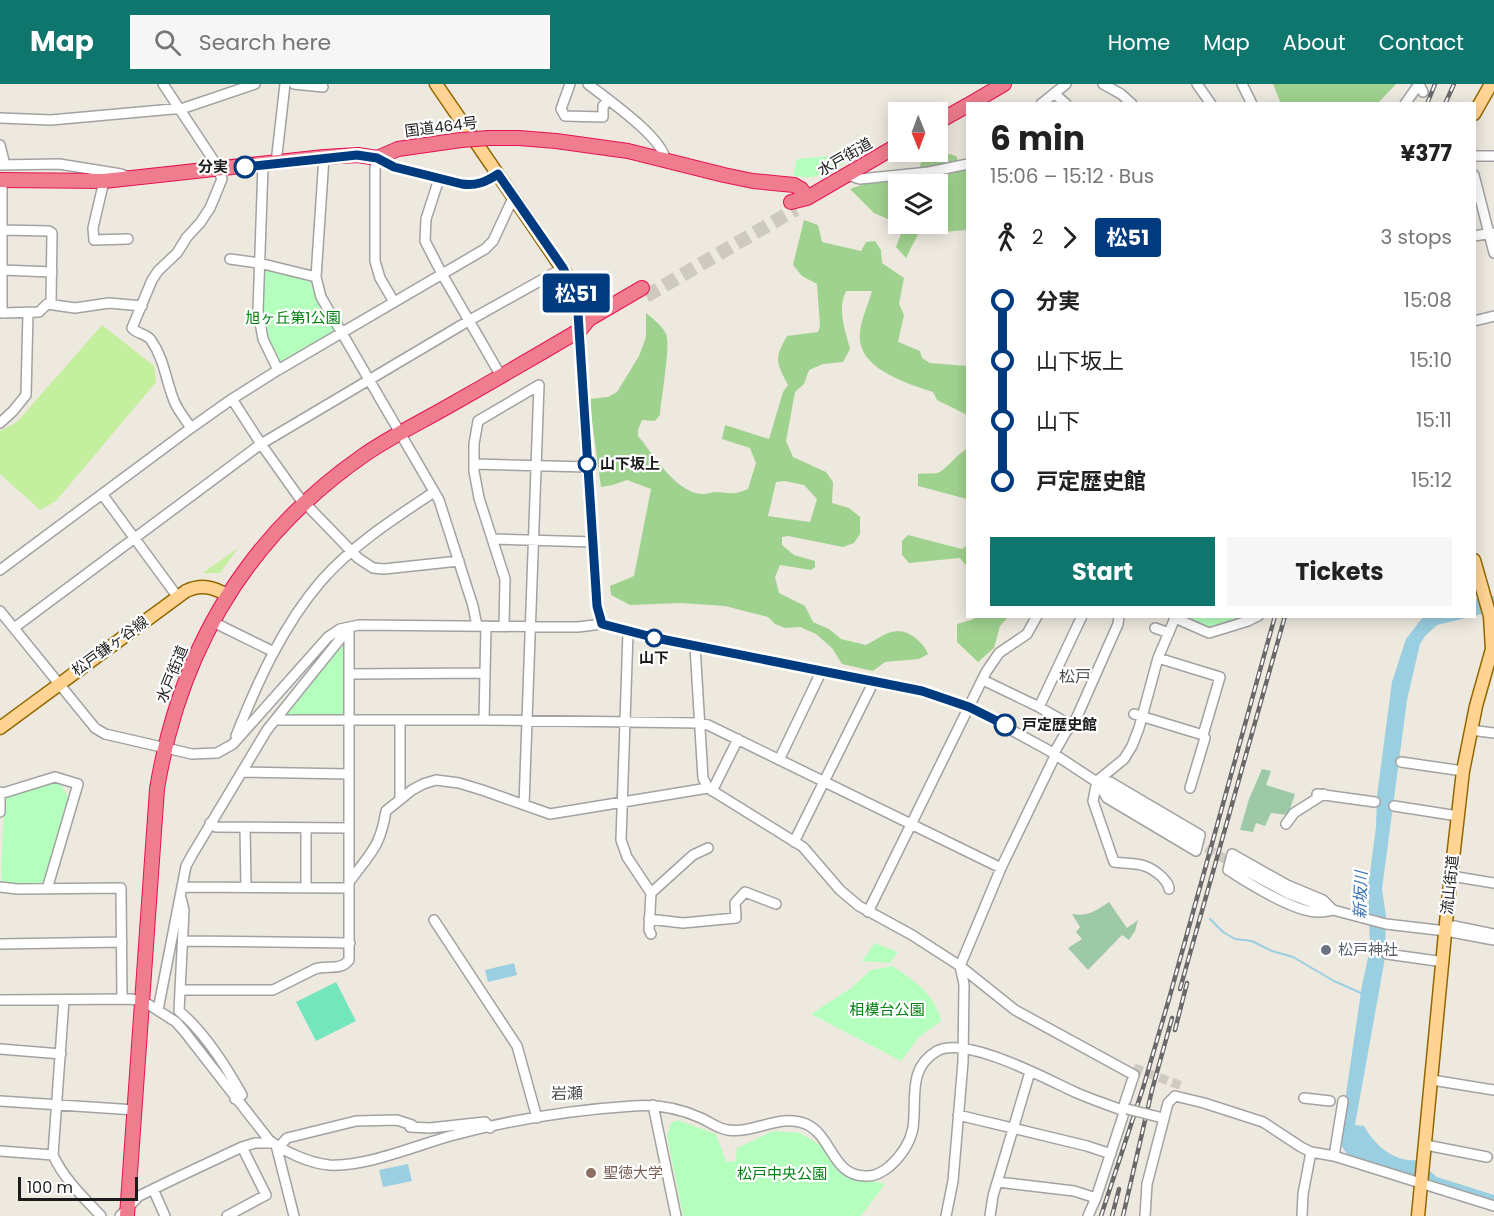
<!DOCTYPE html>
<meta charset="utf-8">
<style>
body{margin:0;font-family:Poppins,"Noto Sans JP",sans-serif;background:#f6f6f6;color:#222;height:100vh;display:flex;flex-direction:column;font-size:22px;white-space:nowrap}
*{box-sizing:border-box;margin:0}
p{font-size:20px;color:#767676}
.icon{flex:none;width:33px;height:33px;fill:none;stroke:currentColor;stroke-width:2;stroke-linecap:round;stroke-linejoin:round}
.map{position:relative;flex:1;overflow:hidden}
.side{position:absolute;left:966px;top:18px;width:510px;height:516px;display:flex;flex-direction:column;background:#fff;border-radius:0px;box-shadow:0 3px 15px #0003}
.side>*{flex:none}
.badge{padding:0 12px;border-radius:4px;font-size:21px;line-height:39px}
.needle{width:39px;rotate:179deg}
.controls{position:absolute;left:888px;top:18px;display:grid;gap:12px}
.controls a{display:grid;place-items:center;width:60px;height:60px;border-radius:0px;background:#fff;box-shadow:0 3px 15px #0003;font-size:30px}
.scale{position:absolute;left:18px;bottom:15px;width:120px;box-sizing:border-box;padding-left:6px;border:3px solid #1b1b1b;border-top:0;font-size:16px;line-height:21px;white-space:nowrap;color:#1b1b1b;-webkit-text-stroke:4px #fff;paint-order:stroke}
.map>.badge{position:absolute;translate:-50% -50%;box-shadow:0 0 0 3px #fff}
.legs{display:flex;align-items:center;gap:9px;height:66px;padding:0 24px;font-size:20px}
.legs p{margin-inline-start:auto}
.overview{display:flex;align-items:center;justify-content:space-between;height:102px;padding:0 24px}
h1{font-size:33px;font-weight:700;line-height:45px}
.cta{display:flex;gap:12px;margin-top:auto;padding:12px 24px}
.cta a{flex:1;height:69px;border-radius:0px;background:#0f766e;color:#fff;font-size:24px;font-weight:700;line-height:69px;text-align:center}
.cta a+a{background:#f6f6f6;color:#222}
ul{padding:0 24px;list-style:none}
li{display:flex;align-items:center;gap:21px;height:60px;font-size:22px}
li i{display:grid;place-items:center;width:9px;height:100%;margin:0 8px;background:currentColor}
li i::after{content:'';width:15px;height:15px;margin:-8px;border:4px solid;border-radius:50%;background:#fff}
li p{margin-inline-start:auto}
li:first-child i{background:linear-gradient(#0000 50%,currentColor 0)}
li:last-child i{background:linear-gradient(currentColor 50%,#0000 0)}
header{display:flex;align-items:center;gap:36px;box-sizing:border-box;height:84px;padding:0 30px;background:#0f766e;color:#fff}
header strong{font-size:28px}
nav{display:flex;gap:33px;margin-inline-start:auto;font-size:21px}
.search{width:420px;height:54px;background:#f6f6f6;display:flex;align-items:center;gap:15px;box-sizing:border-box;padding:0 21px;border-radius:0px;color:#767676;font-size:22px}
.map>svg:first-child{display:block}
.grass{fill:#c3ef9e}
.forest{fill:#a0d28f;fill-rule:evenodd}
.cemetery{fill:#9ec9a6}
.park{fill:#b5ffbe}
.pitch{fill:#74e6be}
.water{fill:#9acee1}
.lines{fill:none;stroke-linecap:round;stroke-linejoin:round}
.stream{stroke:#9acee1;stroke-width:2}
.minor-tunnel{stroke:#cecac2;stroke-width:9;stroke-dasharray:9 4.5;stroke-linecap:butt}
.highway-tunnel{stroke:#cecac2;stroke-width:14;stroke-dasharray:14 7;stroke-linecap:butt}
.minor-casing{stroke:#a2a2a2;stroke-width:12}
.major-casing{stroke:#926700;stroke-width:15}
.highway-casing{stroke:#e61253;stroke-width:16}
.minor{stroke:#fff;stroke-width:9}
.major{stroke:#ffd493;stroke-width:12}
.highway{stroke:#ef7d8e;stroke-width:14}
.rail-casing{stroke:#696969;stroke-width:4.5}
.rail{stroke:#fff;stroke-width:2;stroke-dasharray:7;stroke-linecap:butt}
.minor-bridge-casing{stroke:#a2a2a2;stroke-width:12;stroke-linecap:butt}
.highway-bridge-casing{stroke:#e61253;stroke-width:16;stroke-linecap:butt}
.minor-bridge{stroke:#fff;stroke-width:9}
.highway-bridge{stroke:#ef7d8e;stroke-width:14}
.line-1-casing{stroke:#fff;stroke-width:14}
.line-1{stroke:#003b80;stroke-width:9}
.stop-1-dot{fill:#fff;stroke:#003b80;stroke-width:3}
.worship-dot{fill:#6b7280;stroke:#fff;stroke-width:2}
.education-dot{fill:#8d6e63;stroke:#fff;stroke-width:2}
.labels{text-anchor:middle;stroke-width:4.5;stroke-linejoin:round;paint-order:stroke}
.street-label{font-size:15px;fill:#1b1b1b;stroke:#fff}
.stop-label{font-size:15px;font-weight:bold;fill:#1b1b1b;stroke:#fff;text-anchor:start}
.park-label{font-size:15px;fill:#018110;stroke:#fff}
.worship-label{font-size:15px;fill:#5b616d;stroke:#fff;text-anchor:start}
.education-label{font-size:15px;fill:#785e54;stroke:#fff;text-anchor:start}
.neighbourhood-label{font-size:16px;fill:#4e4e4e;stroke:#fff}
.water-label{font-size:16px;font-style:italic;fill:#3f75b3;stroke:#fff}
</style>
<header>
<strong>Map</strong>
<div class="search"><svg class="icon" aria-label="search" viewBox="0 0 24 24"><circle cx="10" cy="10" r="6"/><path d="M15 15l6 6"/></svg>Search here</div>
<nav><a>Home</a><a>Map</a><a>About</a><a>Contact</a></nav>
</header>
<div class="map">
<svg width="1494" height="1132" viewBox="0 0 1494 1132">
<rect width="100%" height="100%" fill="#eee9df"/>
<path class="grass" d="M 102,241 L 154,282 L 156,298 L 56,417 L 40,426 L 0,390 L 0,347 L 17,338 Z
M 238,464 L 220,489 L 203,489 Z"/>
<path class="forest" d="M 1273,0 L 1396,0 L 1378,19 L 1281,20 Z
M 938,67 L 956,72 L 961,83 L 967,83 L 967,146 L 918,150 L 906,174 L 896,163 L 904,142 L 874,129 L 850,105 L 864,100 L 917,91 L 924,70 ZM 898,100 L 938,100 L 938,140 L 898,140 Z
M 804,136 L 818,141 L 822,158 L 861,167 L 866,158 L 875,157 L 881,166 L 882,179 L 904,194 L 899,220 L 904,231 L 898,258 L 920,267 L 922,274 L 930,279 L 967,282 L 967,331 L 937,316 L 933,308 C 909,300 864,287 860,257 C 858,241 868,222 872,207 L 846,207 C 837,226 845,245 850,265 L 843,278 L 823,280 L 809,286 L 804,300 L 795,308 L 786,357 L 793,373 L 826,388 L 833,398 L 832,419 L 849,424 L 860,433 L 860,450 L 854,459 L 843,463 L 788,452 L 782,453 L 782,461 L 794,471 L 815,477 L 815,483 L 811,486 L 780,481 L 775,493 L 779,509 L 805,522 L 813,538 L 829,545 L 841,555 L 866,561 C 876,556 887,547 898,547 C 910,547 924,559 928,570 L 919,575 L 885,578 L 873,587 L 842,580 L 832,564 L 816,550 L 800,543 L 785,544 L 775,540 L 768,533 L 725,522 L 680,519 L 630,521 L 611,511 L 610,502 L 634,492 L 651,405 L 627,396 L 613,401 L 601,403 L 589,315 L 608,313 L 617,308 L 639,272 L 646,253 L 646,229 C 653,235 662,241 666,250 C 671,260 661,315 660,331 L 655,337 L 642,336 L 638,346 L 638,352 C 653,369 676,410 703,410 C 707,410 712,408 717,408 C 731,409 734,411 748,405 L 756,379 L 750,364 L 722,355 L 725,341 L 769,355 L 783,308 L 788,301 C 776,278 774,275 787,252 L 818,248 L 820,242 L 817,200 L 802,192 L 793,181 ZM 784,397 L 804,401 L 817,415 L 810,438 L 768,432 L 776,398 Z
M 967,365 L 967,415 L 918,402 L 918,390 C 924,389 931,390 937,389 C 944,388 957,370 967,365 Z
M 908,451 L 962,465 L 967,461 L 967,483 L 960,474 L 909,479 L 902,471 L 902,457 Z
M 975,533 L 1008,533 L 1000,542 L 994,564 L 978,578 L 957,558 L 957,540 L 974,535 Z"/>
<path class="cemetery" d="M 1262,685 L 1271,687 L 1266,701 L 1295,710 L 1288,731 L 1271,729 L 1265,742 L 1256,739 L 1253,748 L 1240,746 L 1249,715 Z
M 1109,818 L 1127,844 L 1138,836 L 1135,847 L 1129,856 L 1122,851 L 1088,886 L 1068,864 L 1082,855 L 1076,848 L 1080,843 L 1072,830 C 1088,833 1097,826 1109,818 Z"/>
<path class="park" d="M 843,71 L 845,79 C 822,92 820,95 793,92 L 797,75 Z
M 263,184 L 312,198 L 316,212 L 336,246 L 278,279 L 266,254 L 261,237 Z
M 1182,533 L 1250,533 L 1237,535 L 1211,543 Z
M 344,559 L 344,631 L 283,632 Z
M 55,697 L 60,699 L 70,716 L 43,801 L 2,800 C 0,788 4,732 5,715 L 9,710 Z
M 875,859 L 898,868 L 890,879 L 862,877 Z
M 893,882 C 914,897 936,911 941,937 L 919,953 L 901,977 L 811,930 L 851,904 L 871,886 Z
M 677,1036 L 716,1050 L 726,1078 L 736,1077 L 737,1064 L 773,1047 L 800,1049 L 825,1064 L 848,1091 L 885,1100 L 861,1132 L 683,1132 L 667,1052 L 671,1039 Z"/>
<path class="pitch" d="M 336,898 L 356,937 L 316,957 L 296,918 Z"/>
<path class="water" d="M 1494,512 L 1494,527 L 1437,541 L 1425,552 L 1420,560 L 1407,616 L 1382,805 L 1386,832 L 1385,874 L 1355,1041 L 1364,1042 C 1374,1060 1394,1079 1417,1076 L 1437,1093 L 1494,1111 L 1494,1120 L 1347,1070 L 1339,1058 L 1362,901 L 1370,865 L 1368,804 L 1376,743 L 1377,712 L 1392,598 L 1406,555 L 1423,533 L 1474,532 L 1475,515 Z
M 514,879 L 517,891 L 488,898 L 485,886 Z
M 408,1080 L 412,1097 L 383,1103 L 379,1086 Z"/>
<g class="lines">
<path class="stream" d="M 1210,835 L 1223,848 L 1235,855 L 1252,857 L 1272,867 L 1293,873 L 1334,897 L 1361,909"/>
<path class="minor-tunnel" d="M 1195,757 L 1235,781
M 1134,984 L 1182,1002"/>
<path class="highway-tunnel" d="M 646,212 L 796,125"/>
<g class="minor-casing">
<path id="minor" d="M 294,0 L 323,3
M 570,0 L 561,25 L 565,32 L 603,33 L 603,22 L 609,16
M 588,0 C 607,15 662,53 665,75
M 1103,0 L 1121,10 L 1132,20
M 1197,0 L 1211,20
M 1242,0 L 1252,20
M 1054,9 L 1066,20
M 1041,20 L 1066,0
M 1405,20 L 1419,0 L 1423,8
M 0,34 L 51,36 L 184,24 L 255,0
M 0,61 L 5,81
M 1474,72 L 1494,72
M 324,73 L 316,193 L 321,213 L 439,416 L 473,522 L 477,542
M 276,79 L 285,0
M 0,81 L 59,80 L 121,90 L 128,93
M 263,81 L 258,227 L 263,255 L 278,286 L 232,315 L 261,360 L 298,412 L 358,474 L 373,484 L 384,485 L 459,477
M 847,91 L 860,95 L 929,88 L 968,80
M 1474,91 L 1494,169
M 439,95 L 426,135 L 425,157 L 442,190 L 501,292
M 2,96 L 2,229 L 39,228 L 47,220 L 75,224 L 109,219 L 142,222
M 104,97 L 93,144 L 94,156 L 128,155
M 2,146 L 49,147 L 52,149 L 51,219
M 1474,152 L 1492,149
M 230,175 L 259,179 L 316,193
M 2,186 L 52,188
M 394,218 L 380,194 L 375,177 L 375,85 L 377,74 L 394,83 L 462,100 C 476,102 486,98 498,90
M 1474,237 L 1494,232
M 580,246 L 584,339 L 597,522 L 602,540 L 655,554 L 922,607 L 969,623 L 1048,666 L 1112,708 L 1195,757
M 278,286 L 485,165 L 493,157 L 514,112
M 0,339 L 13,327 L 26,311 L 28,229
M 191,344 L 232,315
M 474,380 L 588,383
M 102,410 L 177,512
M 493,455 L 594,458
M 0,486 L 191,344 C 186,336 179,328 175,319 C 166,299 165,276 151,256 C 147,250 137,250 132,244 L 152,196 L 158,187 L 177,169 L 187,153 L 200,139 L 210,124 L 222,95 L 216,80 L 163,0
M 0,527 L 95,644 L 105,650 L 192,670 L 217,669 L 233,660 L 328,553 L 340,545 L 359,541 L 578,543 L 602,540
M 213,538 L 274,568
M 504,542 L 505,495 L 479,414 L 474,387 L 474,360 L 478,337 L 539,301 L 524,721
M 14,544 L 261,360 L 470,236 L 563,184
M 1155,544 L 1169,549
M 628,548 L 621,756 L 627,773 L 651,809 L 693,771 L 708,764
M 695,562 L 703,694 L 708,704 L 803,763 L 840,806 L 859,822 L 912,851 L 960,882 L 1015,926 L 1134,991 L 1124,1021 L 1123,1032 L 1096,1114 L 1088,1132
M 1158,574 L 1220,593 L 1203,651
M 350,590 L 484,589
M 983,596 L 1039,623 L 1070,641
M 1039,623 L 1082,532
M 1134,630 L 1203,651 L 1205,654 L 1190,704
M 275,636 L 484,636 L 699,639 L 708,641 L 1001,784
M 484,636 L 486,542
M 1471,646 L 1494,649
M 236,652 C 258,597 283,541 322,496 C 354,460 395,434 434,408
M 779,676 L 822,586
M 1401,678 L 1463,687
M 242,688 L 349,690
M 1097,697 L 1110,698 L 1200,751 L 1196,767 L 1107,714 Z
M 712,707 L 738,655
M 0,708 L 0,728
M 0,710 L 55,693 L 78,700 L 47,805
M 1317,710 L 1375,718
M 400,715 L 400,637
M 1394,722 L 1458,732
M 210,739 L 216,743 L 349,744
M 1286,740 L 1294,729 L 1324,710
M 245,743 L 246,803
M 794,758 L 874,597
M 1232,770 L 1287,801 L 1323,816 L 1333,826 C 1328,827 1323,828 1319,828 C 1295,829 1248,799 1228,786 Z
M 1235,781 L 1289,810 L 1333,826 L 1386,840 L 1446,847 L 1494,856
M 1451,792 L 1494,799
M 350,797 C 370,769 380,764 386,727 L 412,706 L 423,700 L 436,696 L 459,699 L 482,706 L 550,730 L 708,704
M 0,803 L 17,805 L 121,804 L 122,915
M 183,803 L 349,804
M 306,804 L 306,744
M 1169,805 C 1169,799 1166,798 1162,793 C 1145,777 1135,781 1114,778 L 1093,717 L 1097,697 L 1124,675 L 1132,662 L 1139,644 L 1158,574 L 1175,534 L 1209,549 L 1248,537 L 1258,532
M 651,809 L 649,846 L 651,850
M 181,814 L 184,826 L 179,927 C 203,947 227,984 242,1011 L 235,1015
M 868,828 L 986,588 L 999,569 L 1027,550 L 1037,532
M 649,835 L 683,839 L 736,834 L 735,819 L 745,808 L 776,820
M 434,836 L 517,962 L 537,1034
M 1446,847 L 1454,842 L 1494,850
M 183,857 L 350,859
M 0,860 L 122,858
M 1387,870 L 1437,877
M 180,906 L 273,906 L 315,885 C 327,881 341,887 349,876 L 349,544
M 0,916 L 131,915 L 142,917 L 151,922 L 176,938 L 184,947 L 269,1056 C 285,1068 309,1079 329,1081 C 366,1083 415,1062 450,1052 C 509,1036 572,1026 633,1022 C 656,1020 679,1024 701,1034 C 710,1038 718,1045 728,1046 C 754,1050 780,1029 806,1040 C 833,1052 832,1094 868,1092 C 877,1092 884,1087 890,1082 C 901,1072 910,1059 913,1044 C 917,1016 907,984 937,967 C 966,951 1048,996 1077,1009 C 1093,1016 1109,1021 1124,1027
M 64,916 L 53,1071 C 64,1095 83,1113 101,1132
M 158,926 L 186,782 L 192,771 L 267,646 L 349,544
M 0,965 L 61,970
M 1432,996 L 1494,1006
M 1304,1014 L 1330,1017
M 0,1017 L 135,1026
M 653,1021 L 676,1132
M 958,1031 L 1087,1062 L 1111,1070
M 410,1043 L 430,1044 L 485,1038 L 490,1044
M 276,1061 L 294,1132
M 1426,1061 L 1487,1073
M 279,1063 L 287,1054 L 356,1037 L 397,1036 L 412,1041
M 0,1067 L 53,1071
M 1334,1072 L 1343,1017
M 998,1098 L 1074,1107 L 1096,1114
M 153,1105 L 165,1132
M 120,1132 L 139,1112 L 176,1094 L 242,1063 L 255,1059 L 272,1059
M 227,1132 L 266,1111 L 242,1063
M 946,1132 L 953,1097 L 963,978 L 964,900 L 960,882 L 1001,784 L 1055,672 L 1054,669 L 1066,648 L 1076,635 L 1118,540 L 1119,532
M 990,1132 L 993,1112 L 1030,988
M 1145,1132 L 1147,1100 L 1168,1019 L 1175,1012 L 1204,1019 L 1263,1038 L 1301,1063 L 1311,1068 L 1334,1072 L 1494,1122
M 1302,1132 L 1303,1110 L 1311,1068"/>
</g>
<g class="major-casing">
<path id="major" d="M 436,0 L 570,196 L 577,214 L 580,246
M 1474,30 L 1491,0
M 573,199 L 605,226
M 0,644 L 186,507 C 202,500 213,503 227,511
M 1418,1132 L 1448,818 L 1463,687 L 1476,622 L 1492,565 L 1490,532 L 1474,476"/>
</g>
<g class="highway-casing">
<path id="highway" d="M 970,20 L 1004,0
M 938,38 L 968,21
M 489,54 L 519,54 L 556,57 L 628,67 L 724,91 L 753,97 L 794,101 L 801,105 L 807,114
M 0,96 L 104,97 L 324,73 L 358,71 L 377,74 L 398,65 L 461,56
M 791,118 L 807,114 L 898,61
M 127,1132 L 157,705 C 180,565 246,453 364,371 C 390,353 419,339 447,323 C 491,298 536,272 580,246 L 589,235 L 642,204"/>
</g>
<use href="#minor" class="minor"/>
<use href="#major" class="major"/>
<use href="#highway" class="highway"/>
<g class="rail-casing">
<path id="rail" d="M 1427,20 L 1435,0
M 1445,20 L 1454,0
M 1180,905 L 1285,532
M 1175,946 L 1187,899
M 1101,1132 L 1143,1004 L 1169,915 L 1275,532
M 1112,1132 L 1119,1105
M 1123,1132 L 1152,1006 L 1172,934"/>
</g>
<use href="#rail" class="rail"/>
<g class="minor-bridge-casing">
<path id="minor-bridge" d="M 1127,1025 L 1159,1033"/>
</g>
<g class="highway-bridge-casing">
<path id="highway-bridge" d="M 461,56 L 489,54"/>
</g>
<use href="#minor-bridge" class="minor-bridge"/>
<use href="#highway-bridge" class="highway-bridge"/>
</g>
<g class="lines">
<g class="line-1-casing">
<path id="line-1" d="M 245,83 L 357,71 L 377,74 L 394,83 L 462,100 C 476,102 486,98 498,90 L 563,184 L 577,214 L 597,522 L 602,540 L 656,554 L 922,607 L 969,623 L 1005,641"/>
</g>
<use href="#line-1" class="line-1"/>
</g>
<g class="stop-1-dot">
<circle cx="245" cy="83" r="10"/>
<circle cx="587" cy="380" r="8"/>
<circle cx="654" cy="554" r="8"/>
<circle cx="1005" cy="641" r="10"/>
</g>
<circle class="worship-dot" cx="1326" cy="866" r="6"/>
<circle class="education-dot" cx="591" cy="1089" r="6"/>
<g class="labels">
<g class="street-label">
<text transform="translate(441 43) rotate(-7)" y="5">国道464号</text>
<text transform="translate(845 73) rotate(-30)" y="5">水戸街道</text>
<text transform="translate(110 562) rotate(-36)" y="5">松戸鎌ヶ谷線</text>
<text transform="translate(172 590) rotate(-68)" y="5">水戸街道</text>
<text transform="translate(1450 801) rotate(-84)" y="5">流山街道</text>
</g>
<g class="stop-label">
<text x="228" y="88" text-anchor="end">分実</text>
<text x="600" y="385">山下坂上</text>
<text x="654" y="579" text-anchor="middle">山下</text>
<text x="1022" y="646">戸定歴史館</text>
</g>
<g class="park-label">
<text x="293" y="239">旭ヶ丘第1公園</text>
<text x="887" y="931">相模台公園</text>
<text x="782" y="1095">松戸中央公園</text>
</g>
<g class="worship-label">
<text x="1338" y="871">松戸神社</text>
</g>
<g class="education-label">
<text x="603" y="1094">聖徳大学</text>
</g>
<g class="neighbourhood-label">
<text x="1075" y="598">松戸</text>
<text x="567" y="1015">岩瀬</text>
</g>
<g class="water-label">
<text transform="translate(1360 811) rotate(-88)" y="6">新坂川</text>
</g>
</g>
</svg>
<div class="controls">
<a><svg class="needle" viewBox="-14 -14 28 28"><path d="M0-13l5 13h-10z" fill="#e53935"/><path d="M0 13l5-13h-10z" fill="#767676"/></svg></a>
<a><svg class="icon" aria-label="layers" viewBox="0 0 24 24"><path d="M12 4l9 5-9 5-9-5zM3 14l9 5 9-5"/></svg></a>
</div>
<div class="scale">100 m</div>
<b class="badge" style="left:576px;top:209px;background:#003b80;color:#fff">松51</b>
<section class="side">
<div class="overview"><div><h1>6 min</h1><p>15:06 – 15:12 · Bus</p></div><b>¥377</b></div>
<div class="legs"><svg class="icon" aria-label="walk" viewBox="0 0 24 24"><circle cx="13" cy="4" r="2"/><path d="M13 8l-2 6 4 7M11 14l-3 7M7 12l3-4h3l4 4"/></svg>2<svg class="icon" aria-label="forward" viewBox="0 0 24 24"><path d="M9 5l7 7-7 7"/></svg><b class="badge" style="background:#003b80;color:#fff">松51</b><p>3 stops</p></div>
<ul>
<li><i style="color:#003b80"></i><b>分実</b><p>15:08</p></li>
<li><i style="color:#003b80"></i><span>山下坂上</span><p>15:10</p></li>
<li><i style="color:#003b80"></i><span>山下</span><p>15:11</p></li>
<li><i style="color:#003b80"></i><b>戸定歴史館</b><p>15:12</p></li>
</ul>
<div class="cta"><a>Start</a><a>Tickets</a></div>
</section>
</div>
